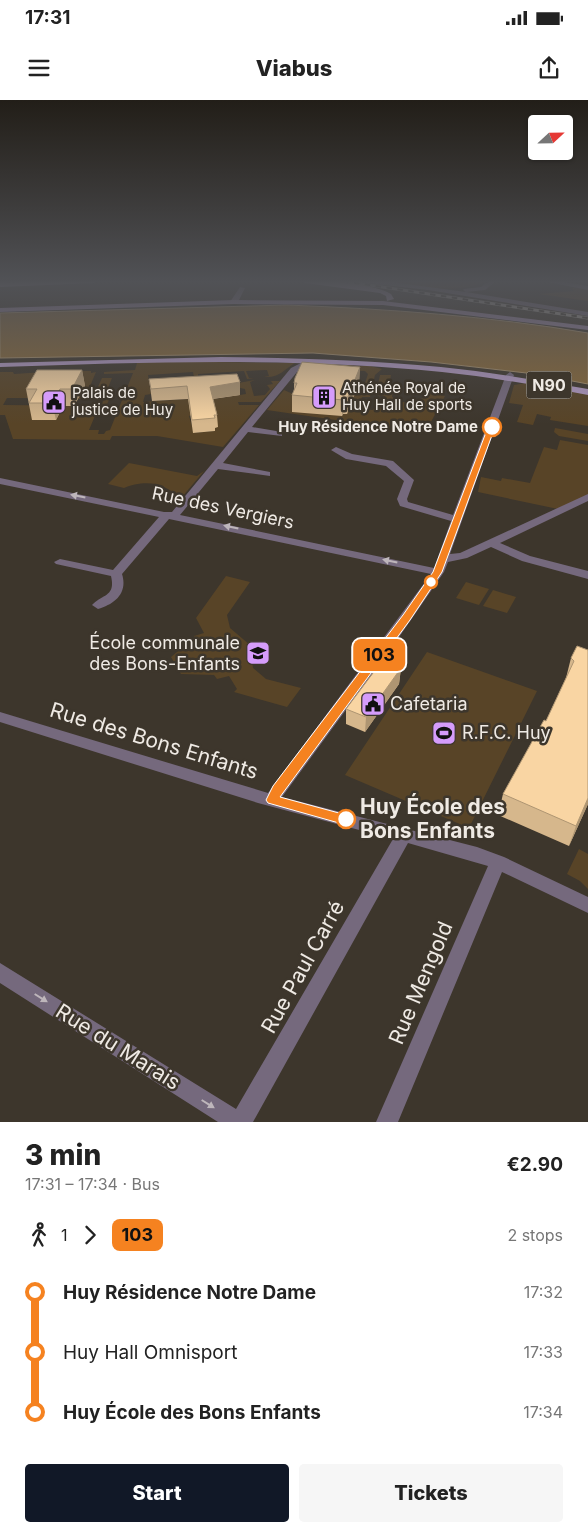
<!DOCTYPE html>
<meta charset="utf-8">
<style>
body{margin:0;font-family:Inter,sans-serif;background:#f6f6f6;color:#222;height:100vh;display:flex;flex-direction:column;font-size:19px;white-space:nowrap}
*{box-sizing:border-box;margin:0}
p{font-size:16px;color:#767676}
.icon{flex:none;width:28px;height:28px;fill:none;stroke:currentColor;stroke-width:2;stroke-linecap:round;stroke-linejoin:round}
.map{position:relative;height:1022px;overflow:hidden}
.details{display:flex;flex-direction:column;background:#fff;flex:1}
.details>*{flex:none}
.badge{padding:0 10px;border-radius:8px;font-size:18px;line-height:32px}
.needle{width:32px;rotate:68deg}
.fabs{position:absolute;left:528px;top:15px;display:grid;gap:10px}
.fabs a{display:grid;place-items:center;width:45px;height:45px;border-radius:5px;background:#fff;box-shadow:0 1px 4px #0004;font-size:25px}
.map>.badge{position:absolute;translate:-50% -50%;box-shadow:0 0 0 2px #fff}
.legs{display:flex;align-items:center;gap:8px;height:55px;padding:0 25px;font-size:16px}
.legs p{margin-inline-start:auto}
.headline{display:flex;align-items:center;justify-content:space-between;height:85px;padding:0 25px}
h1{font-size:28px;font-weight:800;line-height:38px}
.action{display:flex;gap:10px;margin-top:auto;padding:10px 25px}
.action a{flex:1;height:58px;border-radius:5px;background:#111827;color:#fff;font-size:20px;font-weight:800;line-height:58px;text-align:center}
.action a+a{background:#f6f6f6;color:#222}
ul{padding:0 25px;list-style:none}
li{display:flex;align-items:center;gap:18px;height:60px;font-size:19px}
li i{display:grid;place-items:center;width:8px;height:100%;margin:0 6px;background:currentColor}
li i::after{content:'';width:12px;height:12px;margin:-6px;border:4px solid;border-radius:50%;background:#fff}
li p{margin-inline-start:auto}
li:first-child i{background:linear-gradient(#0000 50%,currentColor 0)}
li:last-child i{background:linear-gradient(currentColor 50%,#0000 0)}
.status{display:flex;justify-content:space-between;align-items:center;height:35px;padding:0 25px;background:#fff;direction:ltr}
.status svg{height:14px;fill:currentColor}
header{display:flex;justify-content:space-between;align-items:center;height:65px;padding:0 25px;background:#fff;font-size:22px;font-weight:800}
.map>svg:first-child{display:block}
.green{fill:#584427}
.water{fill:#876839;stroke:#a68f6c}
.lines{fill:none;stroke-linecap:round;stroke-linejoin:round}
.street{fill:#75697d;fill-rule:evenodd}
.secondary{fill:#9784a4;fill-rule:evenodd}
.primary{fill:#b199c2;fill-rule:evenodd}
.rail-casing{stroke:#a19b94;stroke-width:3}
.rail{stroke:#3d362c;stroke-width:2;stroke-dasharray:5.5;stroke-linecap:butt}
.wall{fill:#d6b78c}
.shaded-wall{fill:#ae9572}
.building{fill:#f9d5a3;stroke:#ae9572}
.oneway{fill:#beb6bb}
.line-1{fill:#f58220;stroke:#fff}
.stop-1-dot{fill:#fff;stroke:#f58220;stroke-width:2.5}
.labels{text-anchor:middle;stroke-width:5;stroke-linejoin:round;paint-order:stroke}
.far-poi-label{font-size:15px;fill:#efeae4;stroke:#3d362c;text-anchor:start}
.far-stop-label{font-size:15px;font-weight:bold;fill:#efeae4;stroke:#3d362c;text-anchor:end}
.shield{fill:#3d362c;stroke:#bab4ad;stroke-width:1}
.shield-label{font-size:16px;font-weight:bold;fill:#efeae4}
.street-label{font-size:18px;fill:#efeae4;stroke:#3d362c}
.poi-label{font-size:18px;fill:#efeae4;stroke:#3d362c;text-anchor:start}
.near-street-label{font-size:21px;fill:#efeae4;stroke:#3d362c}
.near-stop-label{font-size:21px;font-weight:bold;fill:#efeae4;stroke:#3d362c;text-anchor:start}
</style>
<div class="status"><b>17:31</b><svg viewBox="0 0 49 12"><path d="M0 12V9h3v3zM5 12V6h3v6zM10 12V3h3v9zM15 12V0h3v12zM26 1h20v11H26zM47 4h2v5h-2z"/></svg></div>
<header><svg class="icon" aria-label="menu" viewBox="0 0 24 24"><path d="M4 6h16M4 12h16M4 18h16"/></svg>Viabus<svg class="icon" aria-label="share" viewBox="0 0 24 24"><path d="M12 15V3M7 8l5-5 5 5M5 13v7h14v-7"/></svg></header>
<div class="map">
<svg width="588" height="1022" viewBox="0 0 588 1022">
<rect width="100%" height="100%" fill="#3d362c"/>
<path class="green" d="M 390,181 L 487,181 C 457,195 409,186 377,182 Z
M 572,188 L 588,189 L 588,201 L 539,194 L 574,191 Z
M 145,261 L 295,263 C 283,270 280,278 264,277 L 269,276 L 267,270 L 246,271 L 249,278 L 254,278 L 247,279 L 244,271 L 198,274 L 198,276 L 194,277 L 193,272 L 148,275 L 151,294 L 145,295 L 143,302 L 189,299 L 191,315 L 189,316 L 194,333 L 215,331 L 202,301 L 246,294 L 245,289 L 227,285 L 255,280 L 250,282 L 254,296 L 265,295 L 270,289 L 267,285 L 273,284 L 271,281 L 266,281 L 280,281 L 261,302 L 238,302 L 239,305 L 259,305 L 223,347 L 157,336 L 112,336 L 110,340 L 13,339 L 5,315 L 0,315 L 0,272 L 13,272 L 14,274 L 60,271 L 33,298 L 7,298 L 3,305 L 101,306 L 104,299 L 78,299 L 84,286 L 78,271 L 91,271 L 91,273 L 96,272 L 88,291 L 96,291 L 102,278 L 112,278 L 106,293 L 112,293 L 104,311 L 97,311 L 89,330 L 99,330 L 98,334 L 104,334 L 106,331 L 110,330 L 133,273 L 104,274 L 104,272 L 135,270 L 137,263 Z
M 320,264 L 370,266 L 382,269 L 375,275 L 370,297 L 362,297 L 359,309 L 373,310 L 374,308 L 380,308 L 385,296 L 376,295 L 380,275 L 391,275 L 389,286 L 393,287 L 392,297 L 403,302 L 417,303 L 418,299 L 427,298 L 429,292 L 445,296 L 425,333 L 267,310 L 284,290 L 342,316 L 343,314 L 347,314 L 352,292 L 358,292 L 359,283 L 319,279 L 365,283 L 368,274 L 365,271 L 308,269 Z
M 526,283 L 588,294 L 588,326 L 550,320 L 551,317 L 537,314 L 533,325 L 517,322 L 523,305 L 509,303 L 514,285 Z
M 555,328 L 588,334 L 588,341 L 559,336 L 554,332 Z
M 560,340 L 588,345 L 588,395 L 558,409 L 478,392 L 481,377 L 501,381 L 502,378 L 530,383 L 544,347 L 557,350 Z
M 129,363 L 197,376 L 204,371 L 182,397 C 175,394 171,390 164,387 C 153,381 135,383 124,388 L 108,384 Z
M 226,476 L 250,482 L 227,515 L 230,528 L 250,545 L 253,568 L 266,579 L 301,588 L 287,607 L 234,592 L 237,589 L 229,576 L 217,579 L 214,575 L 181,574 L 171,557 L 189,542 L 195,540 L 194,536 L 204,533 L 196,518 Z
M 466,482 L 489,489 L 479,505 L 456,498 Z
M 493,490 L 516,497 L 507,513 L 483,506 Z
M 427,552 L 537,591 L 469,728 L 345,675 Z
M 579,749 L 588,754 L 588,789 L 580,781 L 567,774 Z"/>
<path class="water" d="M 287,205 C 388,209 489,216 588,233 L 588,284 L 535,274 L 431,262 L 313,253 L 0,258 L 0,213 Z"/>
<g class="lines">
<path class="street" d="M 0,181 L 9,181 L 0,186 Z
M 322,181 L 335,181 L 348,185 L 345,187 Z
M 364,181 L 384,181 L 466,192 L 463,190 L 464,189 L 481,187 L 489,181 L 496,181 L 485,190 L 466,192 L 588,212 L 588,216 L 428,190 L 367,183 Z
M 543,181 L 558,181 L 588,186 L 588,190 Z
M 240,187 L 245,188 L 237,204 L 231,204 L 230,202 Z
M 317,261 L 321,263 L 320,265 L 306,267 L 297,272 L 252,327 L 282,332 L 282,336 L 248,332 L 223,363 L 270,372 L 270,376 L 218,369 L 180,415 L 434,468 L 451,421 L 400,406 L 397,399 L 404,381 L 386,366 L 346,359 L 331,350 L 336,347 L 352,354 L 393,361 L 414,380 L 407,399 L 408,402 L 453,415 L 506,275 L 510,272 L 514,275 L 450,454 L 460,453 L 588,394 L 588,401 L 500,443 L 530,456 L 588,471 L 588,479 L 522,461 L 491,447 L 467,458 L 448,462 L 444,472 L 395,543 L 282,697 L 477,747 L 504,757 L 588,797 L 588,813 L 502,772 L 398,1022 L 376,1022 L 488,766 L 408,743 L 253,1022 L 218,1022 L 0,883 L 0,863 L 236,1009 L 393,739 L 258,703 L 0,622 L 0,612 L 268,693 L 431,474 L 169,419 L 122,474 C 128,493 115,504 98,509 L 92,505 C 102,494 116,497 111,476 L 56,464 L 54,462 L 60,459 L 113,470 L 159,417 L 0,384 L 0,378 L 164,412 L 172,412 L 291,268 L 301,263 Z"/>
<path class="secondary" d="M 48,181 L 97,181 L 94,183 L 0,187 L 0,183 Z
M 302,181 C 324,181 373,183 391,194 L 394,199 L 387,201 L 386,196 L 380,193 L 305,183 Z
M 234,200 L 383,201 L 588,226 L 588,230 L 383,205 L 234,204 L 0,212 L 0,208 Z"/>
<path class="primary" d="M 221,257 C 295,258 368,260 441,267 C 491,272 539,281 588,289 L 588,295 C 540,286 491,277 442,272 C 295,257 147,262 0,267 L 0,263 Z"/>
<g class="rail-casing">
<path id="rail" d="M 343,181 L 588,218"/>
</g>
<use href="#rail" class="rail"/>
</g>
<path class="wall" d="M 360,267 L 359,283 L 347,314 L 343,314 L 342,316 L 292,312 L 292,295 L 294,291 L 294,283 Z
M 82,270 L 85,286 L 74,306 L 63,306 L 56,320 L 32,320 L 26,289 Z
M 149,279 L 240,282 L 240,295 L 213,299 L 217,315 L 218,327 L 215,328 L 215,331 L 193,333 L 188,299 L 152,301 Z
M 588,550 L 588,704 L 569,746 L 498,715 L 503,694 L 546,621 L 566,578 L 571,558 Z
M 401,568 L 399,584 L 365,632 L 346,624 L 346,609 Z"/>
<path class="shaded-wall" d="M 360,267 L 359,283 L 347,314 L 348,297 Z
M 82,270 L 85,286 L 74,306 L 72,289 Z
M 240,282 L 240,295 L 211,299 L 210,287 Z
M 60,289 L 63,306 L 56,320 L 52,303 Z
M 343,297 L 343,314 L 342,316 L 343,300 Z
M 401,568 L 399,584 L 365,632 L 366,617 Z
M 588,698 L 588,704 L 569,746 L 576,726 Z"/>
<path class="building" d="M 302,262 L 360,267 L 348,297 L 343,297 L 343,300 L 292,295 L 297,283 L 294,283 L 295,278 Z
M 37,270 L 82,270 L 72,289 L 60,289 L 52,303 L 29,303 L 37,289 L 26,289 Z
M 237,274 L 240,282 L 210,287 L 217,315 L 214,315 L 215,318 L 192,320 L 187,286 L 151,289 L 149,279 Z
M 577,546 L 588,550 L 588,698 L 576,726 L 503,694 L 544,620 L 546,621 L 574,561 L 571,558 Z
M 382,561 L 401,568 L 366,617 L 346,609 Z"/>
<defs><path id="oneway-solid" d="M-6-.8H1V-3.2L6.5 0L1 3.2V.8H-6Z" transform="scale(1.25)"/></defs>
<g class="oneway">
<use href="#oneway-solid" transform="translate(78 396) rotate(-169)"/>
<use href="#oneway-solid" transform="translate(231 427) rotate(-168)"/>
<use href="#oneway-solid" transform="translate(390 461) rotate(-168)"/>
<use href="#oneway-solid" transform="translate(41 898) rotate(32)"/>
<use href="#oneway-solid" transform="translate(208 1004) rotate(32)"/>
</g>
<linearGradient id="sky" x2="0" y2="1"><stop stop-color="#221e18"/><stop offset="0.56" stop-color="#515256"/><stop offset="1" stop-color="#515256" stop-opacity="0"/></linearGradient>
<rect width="588" height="324" fill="url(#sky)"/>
<path class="line-1" d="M 492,325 L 495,327 L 442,472 L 410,520 L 280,697 L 350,716 L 352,719 L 350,723 L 346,725 L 268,703 L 266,700 L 273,686 L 403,515 L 433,472 L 488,327 Z"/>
<defs>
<g id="building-square" transform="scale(1.25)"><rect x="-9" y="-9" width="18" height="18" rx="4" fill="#d59cfb" stroke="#3d362c"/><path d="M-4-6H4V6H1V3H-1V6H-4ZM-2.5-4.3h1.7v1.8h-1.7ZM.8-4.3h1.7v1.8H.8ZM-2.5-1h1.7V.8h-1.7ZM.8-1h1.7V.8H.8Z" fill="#111"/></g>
<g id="civic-square" transform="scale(1.25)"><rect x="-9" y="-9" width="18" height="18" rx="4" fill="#d59cfb" stroke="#3d362c"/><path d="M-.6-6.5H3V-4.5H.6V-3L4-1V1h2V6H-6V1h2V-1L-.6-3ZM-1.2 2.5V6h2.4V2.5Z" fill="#111"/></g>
<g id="school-square" transform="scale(1.25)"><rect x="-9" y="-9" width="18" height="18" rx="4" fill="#d59cfb" stroke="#3d362c"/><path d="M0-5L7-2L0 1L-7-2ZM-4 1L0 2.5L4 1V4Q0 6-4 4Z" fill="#111"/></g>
<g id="stadium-square" transform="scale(1.25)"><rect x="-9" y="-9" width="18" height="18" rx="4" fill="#d59cfb" stroke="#3d362c"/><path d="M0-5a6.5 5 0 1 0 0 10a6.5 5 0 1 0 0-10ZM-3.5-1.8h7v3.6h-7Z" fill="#111"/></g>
</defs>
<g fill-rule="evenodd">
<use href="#building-square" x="324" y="297"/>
<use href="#civic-square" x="54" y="302"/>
<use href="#school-square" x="258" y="553"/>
<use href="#civic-square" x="373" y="604"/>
<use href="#stadium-square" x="444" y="633"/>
</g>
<g class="stop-1-dot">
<circle cx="492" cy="327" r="9"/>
<circle cx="431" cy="482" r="6"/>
<circle cx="346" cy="719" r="9"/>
</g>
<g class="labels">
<g class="far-poi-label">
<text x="342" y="293">Athénée Royal de<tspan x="342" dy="17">Huy Hall de sports</tspan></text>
<text x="72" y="298">Palais de<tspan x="72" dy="17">justice de Huy</tspan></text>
</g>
<g class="far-stop-label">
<text x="478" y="332">Huy Résidence Notre Dame</text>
</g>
<rect class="shield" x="526.5" y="271.5" width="45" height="27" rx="4"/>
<g class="shield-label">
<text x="549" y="291">N90</text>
</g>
<g class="street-label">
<text transform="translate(223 408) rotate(12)" y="6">Rue des Vergiers</text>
</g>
<g class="poi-label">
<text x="240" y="549" text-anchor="end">École communale<tspan x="240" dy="21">des Bons-Enfants</tspan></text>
<text x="390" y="610">Cafetaria</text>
<text x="462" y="639">R.F.C. Huy</text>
</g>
<g class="near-street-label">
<text transform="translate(154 641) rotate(17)" y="7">Rue des Bons Enfants</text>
<text transform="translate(303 867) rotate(-61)" y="7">Rue Paul Carré</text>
<text transform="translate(421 883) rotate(-67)" y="7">Rue Mengold</text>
<text transform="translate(118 947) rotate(32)" y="7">Rue du Marais</text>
</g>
<g class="near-stop-label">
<text x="360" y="714">Huy École des<tspan x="360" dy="24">Bons Enfants</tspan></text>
</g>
</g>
</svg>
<div class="fabs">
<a><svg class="needle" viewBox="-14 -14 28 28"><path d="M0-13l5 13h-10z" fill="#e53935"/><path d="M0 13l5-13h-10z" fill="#767676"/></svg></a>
</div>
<b class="badge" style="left:379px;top:555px;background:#f58220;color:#111">103</b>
</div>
<section class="details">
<div class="headline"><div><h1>3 min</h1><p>17:31 – 17:34 · Bus</p></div><b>€2.90</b></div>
<div class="legs"><svg class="icon" aria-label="walk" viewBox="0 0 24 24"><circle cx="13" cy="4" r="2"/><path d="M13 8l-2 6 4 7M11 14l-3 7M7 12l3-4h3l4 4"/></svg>1<svg class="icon" aria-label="forward" viewBox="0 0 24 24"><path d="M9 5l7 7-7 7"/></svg><b class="badge" style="background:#f58220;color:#111">103</b><p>2 stops</p></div>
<ul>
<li><i style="color:#f58220"></i><b>Huy Résidence Notre Dame</b><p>17:32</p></li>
<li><i style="color:#f58220"></i><span>Huy Hall Omnisport</span><p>17:33</p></li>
<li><i style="color:#f58220"></i><b>Huy École des Bons Enfants</b><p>17:34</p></li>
</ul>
<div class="action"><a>Start</a><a>Tickets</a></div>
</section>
